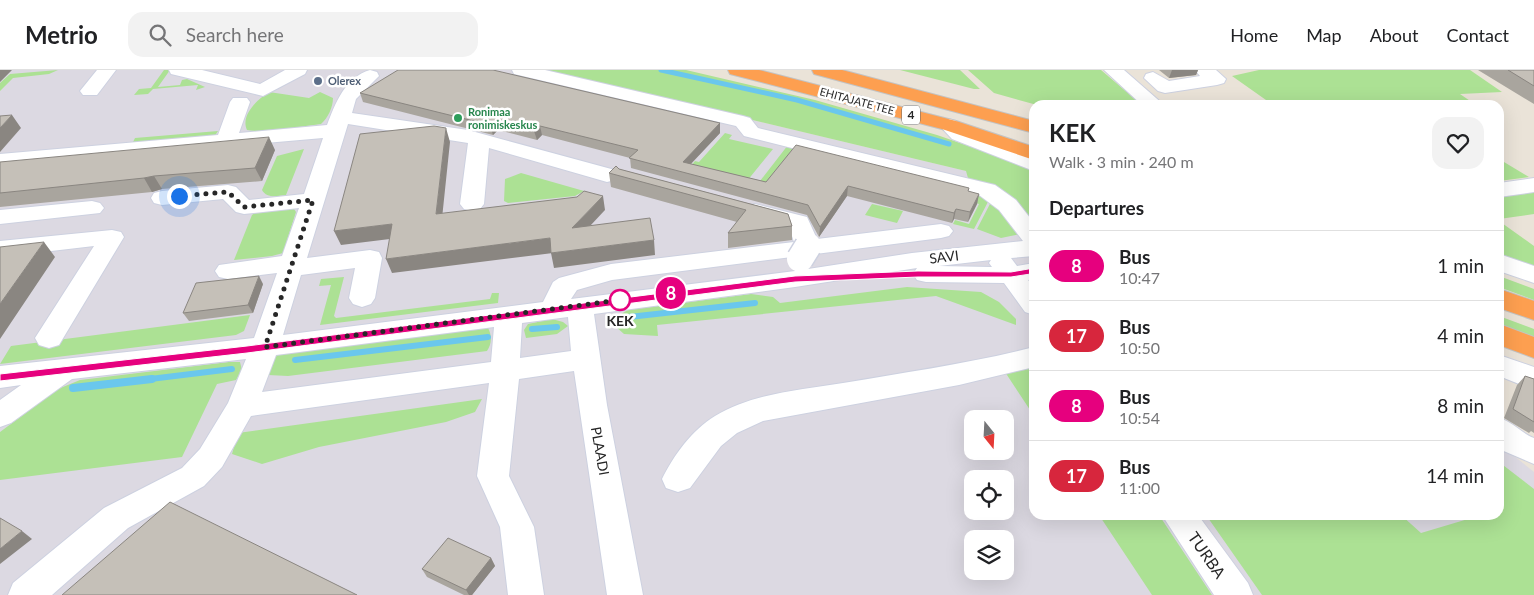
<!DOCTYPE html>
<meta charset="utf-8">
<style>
body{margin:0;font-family:Lato,sans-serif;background:#f2f2f2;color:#202124;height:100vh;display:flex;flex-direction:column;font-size:19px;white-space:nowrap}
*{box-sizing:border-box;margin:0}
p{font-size:16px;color:#757577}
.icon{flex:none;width:28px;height:28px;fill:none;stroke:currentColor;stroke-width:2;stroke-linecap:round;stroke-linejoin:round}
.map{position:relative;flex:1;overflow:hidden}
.drawer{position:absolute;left:1029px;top:30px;width:475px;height:420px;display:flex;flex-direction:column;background:#fff;border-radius:15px;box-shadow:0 5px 20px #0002}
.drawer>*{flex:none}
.badge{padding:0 10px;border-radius:16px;font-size:18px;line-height:32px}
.needle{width:32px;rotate:162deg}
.controls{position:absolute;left:964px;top:340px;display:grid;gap:10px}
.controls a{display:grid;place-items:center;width:50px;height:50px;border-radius:10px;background:#fff;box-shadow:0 5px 20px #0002;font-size:25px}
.you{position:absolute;width:25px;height:25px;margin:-12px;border:4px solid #fff;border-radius:50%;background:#1a73e8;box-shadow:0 0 0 8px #1a73e833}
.map>.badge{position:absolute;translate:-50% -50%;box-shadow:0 0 0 2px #fff}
h2{padding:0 20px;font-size:19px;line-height:45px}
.round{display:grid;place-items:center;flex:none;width:52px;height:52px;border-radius:15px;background:#f2f2f2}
.headline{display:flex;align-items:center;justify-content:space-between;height:85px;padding:0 20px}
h1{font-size:24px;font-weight:700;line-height:38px}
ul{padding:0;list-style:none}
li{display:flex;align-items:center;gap:15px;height:70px;padding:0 20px;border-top:1px solid #e0e0e0}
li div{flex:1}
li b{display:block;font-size:19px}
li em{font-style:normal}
li .badge{min-width:55px;font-weight:700;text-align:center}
header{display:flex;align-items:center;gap:30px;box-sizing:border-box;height:70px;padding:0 25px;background:#fff;border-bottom:1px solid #e0e0e0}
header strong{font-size:24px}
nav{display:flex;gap:28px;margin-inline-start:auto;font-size:18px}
.search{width:350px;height:45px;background:#f2f2f2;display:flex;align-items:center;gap:12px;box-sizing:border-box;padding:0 18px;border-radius:15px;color:#757577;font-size:19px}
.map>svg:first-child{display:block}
.industrial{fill:#dcd9e2;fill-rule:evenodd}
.green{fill:#ace194}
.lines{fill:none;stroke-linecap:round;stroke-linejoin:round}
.stream-far2{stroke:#6ac7ed;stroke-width:5}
.stream-far1{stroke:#6ac7ed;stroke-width:6}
.stream{stroke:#6ac7ed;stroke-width:8}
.minor-casing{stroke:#cdd1e0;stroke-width:2}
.highway-casing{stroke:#c3c3c3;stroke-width:2}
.minor{fill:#fff;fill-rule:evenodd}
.highway{fill:#fd9f50;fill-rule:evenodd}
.minor-bridge-casing{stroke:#cdd1e0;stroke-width:29;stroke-linecap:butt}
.minor-bridge{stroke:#fff;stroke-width:26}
.wall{fill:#a9a59e}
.shaded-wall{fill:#8a8681}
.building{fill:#c5c0b8;stroke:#8a8681}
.line{fill:#e6007e;stroke:#fff}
.walk{stroke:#272727;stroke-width:5;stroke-dasharray:0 9}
.service-dot{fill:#5c6f8a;stroke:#fff;stroke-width:2}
.leisure-dot{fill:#2e9e5b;stroke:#fff;stroke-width:2}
.stop-dot{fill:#fff;stroke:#e6007e;stroke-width:2.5}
.labels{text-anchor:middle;stroke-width:5;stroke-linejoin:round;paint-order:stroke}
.far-service-label{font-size:11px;font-weight:bold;fill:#4e5e75;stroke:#fff;text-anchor:start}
.far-street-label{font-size:11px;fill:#272727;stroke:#fff}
.far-leisure-label{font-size:11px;font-weight:bold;fill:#27864d;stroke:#fff;text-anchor:start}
.shield{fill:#fff;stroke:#686868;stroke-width:1}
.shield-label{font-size:12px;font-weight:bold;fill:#272727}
.street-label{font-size:14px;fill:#272727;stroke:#fff}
.stop-label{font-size:14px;font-weight:bold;fill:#272727;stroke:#fff}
.near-street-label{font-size:16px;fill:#272727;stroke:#fff}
</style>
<header>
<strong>Metrio</strong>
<div class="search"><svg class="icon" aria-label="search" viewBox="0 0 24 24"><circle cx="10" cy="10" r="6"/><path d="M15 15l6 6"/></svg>Search here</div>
<nav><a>Home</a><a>Map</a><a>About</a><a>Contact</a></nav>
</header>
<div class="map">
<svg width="1534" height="525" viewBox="0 0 1534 525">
<rect width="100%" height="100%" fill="#eae3d8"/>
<path class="industrial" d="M 0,0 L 543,0 L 966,101 L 1006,124 L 1034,155 L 1034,445 L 1499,445 L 1499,374 L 1534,402 L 1534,525 L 0,525 ZM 972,349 L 1005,349 L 1005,381 L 972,381 ZM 972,409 L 1005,409 L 1005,441 L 972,441 ZM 972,469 L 1005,469 L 1005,501 L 972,501 Z"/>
<path class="green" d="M 58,0 L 49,4 L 13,8 L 0,21 L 0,13 L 10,4 Z
M 164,0 L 170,0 L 158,17 L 180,15 L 182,10 L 187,9 L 205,17 L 196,20 L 198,15 L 153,19 L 148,24 L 134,25 L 139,19 L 151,18 Z
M 543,0 L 686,0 L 815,30 L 937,65 L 1021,94 L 1034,103 L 1034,155 L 1006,124 L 968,108 L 966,101 Z
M 900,0 L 960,0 L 980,19 L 974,19 Z
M 968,0 L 1101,0 L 1142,35 L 1037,35 L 994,23 Z
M 1259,0 L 1470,0 L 1502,22 L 1460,24 L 1476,35 L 1273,35 L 1232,6 Z
M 269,22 L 309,28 L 320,22 L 333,28 C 333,37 328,48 321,54 L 263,62 L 247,60 C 240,45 258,29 269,22 Z
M 218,61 L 214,67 L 132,74 L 135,68 Z
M 725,63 L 732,65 L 729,69 L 773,79 L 743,116 L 686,102 L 695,91 L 699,92 Z
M 788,75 L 826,83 L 796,119 L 760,111 Z
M 304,79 L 286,125 C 278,126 267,129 262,120 L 277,86 Z
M 1499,89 L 1529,107 L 1499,111 Z
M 521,103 L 584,121 L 575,126 L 508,133 L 504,131 L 505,109 Z
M 944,113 L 991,126 L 974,159 L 953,154 L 955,150 L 969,154 L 979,134 L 968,131 Z
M 1534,121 L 1534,144 L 1499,149 L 1499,126 Z
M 993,128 L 1020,164 L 1001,168 L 977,159 Z
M 872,134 L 903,141 L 897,153 L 865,145 Z
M 294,139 L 296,142 L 283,183 L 272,186 L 234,190 L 252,145 L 256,142 Z
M 1499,151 L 1534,176 L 1534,200 L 1499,187 Z
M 1499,206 L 1534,219 L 1534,230 L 1499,217 Z
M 344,207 L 334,246 L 336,248 L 490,229 L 492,223 L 499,223 L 498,233 L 320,255 L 331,215 L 319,216 L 321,209 Z
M 907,217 L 981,222 L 999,232 L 1016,249 L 1016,255 L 936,226 L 657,255 L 658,266 L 624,264 L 615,256 L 616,247 L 628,240 L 751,224 L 773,227 L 780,233 Z
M 250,245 L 244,261 L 236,265 L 0,294 L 11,276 Z
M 1499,246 L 1534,259 L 1534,268 L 1499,254 Z
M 552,249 L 563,252 L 568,256 L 557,264 L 526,268 L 524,260 L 528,254 Z
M 488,258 C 492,265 492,274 487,281 L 288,306 L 268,305 L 269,291 L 279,283 Z
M 229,292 L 240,292 L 242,300 L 236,310 L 217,314 L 182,387 L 0,410 L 0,362 L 58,319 L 80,310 Z
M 1034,297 L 1034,346 L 1005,302 Z
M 482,329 L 475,342 L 446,352 L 319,377 L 262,394 L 232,384 L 238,363 Z
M 1499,392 L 1534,419 L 1534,525 L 1262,525 L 1206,445 L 1401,445 L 1421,463 L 1468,449 L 1466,445 L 1499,445 Z
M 1099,445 L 1159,445 L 1212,525 L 1152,525 Z"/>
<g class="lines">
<path class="stream-far2" d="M 661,0 L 797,30 L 949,74"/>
<path class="stream-far1" d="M 629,247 L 755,233
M 532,259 L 557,257
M 295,290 L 488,267
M 142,310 L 232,299"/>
<path class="stream" d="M 73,318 L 152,309"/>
<g class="minor-casing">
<path id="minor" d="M 97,0 L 116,0 L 97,25 L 83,25 L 80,21 Z
M 169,0 L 202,0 L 260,14 L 285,0 L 307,0 L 305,4 L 263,26 L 171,4 Z
M 370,0 L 377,2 L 379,6 L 356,29 L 352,43 L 468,60 L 615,100 L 618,105 L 615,110 L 607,112 L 489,78 L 484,134 L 480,139 L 472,141 L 464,139 L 460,134 L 468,73 L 348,54 L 307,188 L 370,180 L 379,182 L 382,188 L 375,228 L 371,234 L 362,237 L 353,234 L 349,228 L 355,198 L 301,205 L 283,265 L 543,232 L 553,212 L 559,208 L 611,194 L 794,172 L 789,157 L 747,146 L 743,141 L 747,136 L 755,134 L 807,147 L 817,169 L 941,154 L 949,156 L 953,161 L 949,166 L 941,168 L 612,210 L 577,220 L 571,229 L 795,201 L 912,183 L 1023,171 L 999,140 L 979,125 L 744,66 L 736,56 L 514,4 L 512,0 L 545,0 L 743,46 L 750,48 L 758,58 L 995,115 L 1016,130 L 1034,153 L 1034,186 L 1011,188 L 1017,196 L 1034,193 L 1034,209 L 1028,210 L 1034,217 L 1034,245 L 1025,242 L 1004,213 L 926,212 L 917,210 L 913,204 L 917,198 L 795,217 L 594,244 L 607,335 L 643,525 L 607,525 L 574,301 L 519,309 L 509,406 L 534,457 L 544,525 L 508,525 L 500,457 L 477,406 L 489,313 L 251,346 L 222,397 L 204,416 L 128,458 L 52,525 L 8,525 L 13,513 L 104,438 L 182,398 L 200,379 L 228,333 L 246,289 L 72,309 L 11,353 L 0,357 L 0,330 L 21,315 L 0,318 L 0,296 L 254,268 L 277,203 L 228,209 L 219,207 L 215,201 L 219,195 L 282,186 L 299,138 L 244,144 L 236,142 L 223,129 L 162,135 L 154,133 L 151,128 L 154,123 L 162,121 L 228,115 L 236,117 L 249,130 L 304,124 L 323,68 L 0,96 L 0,84 L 218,65 L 230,32 L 233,28 L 247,28 L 250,32 L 239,63 L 327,55 C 335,34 345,7 370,0 ZM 991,190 L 989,193 L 992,197 L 939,196 ZM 568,247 L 571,281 L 520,288 L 522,253 ZM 494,257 L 491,292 L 262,322 L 276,285 Z
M 1104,0 L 1124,0 L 1164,35 L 1142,35 Z
M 1195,0 L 1216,0 L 1226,9 L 1224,13 L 1217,15 L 1165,23 L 1158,21 L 1144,8 L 1146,4 L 1153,2 L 1169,11 L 1200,6 Z
M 949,49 L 956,51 L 966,61 L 1034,87 L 1034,101 L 952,69 L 939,55 L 942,51 Z
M 1534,108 L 1534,122 L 1499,127 L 1499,113 Z
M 92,131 L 100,133 L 104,138 L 100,143 L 0,154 L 0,140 Z
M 112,160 L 121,162 L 124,167 L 59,275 L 49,278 L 39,275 L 35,268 L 94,176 L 0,187 L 0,171 Z
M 1499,184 L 1534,196 L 1534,213 L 1499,201 Z
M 1034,277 L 1034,297 L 959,315 L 763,351 L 737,363 L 721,376 L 690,418 L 678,422 L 666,418 L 662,409 C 674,385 692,360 715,346 C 753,323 801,320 843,313 C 907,302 971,293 1034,277 Z
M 1499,285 L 1534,297 L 1534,320 L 1499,306 Z
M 1499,348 C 1513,352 1521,363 1534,368 L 1534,394 L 1499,379 Z
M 1162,445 L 1198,445 L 1248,513 L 1253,525 L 1214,525 Z"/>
</g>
<g class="highway-casing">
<path id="highway" d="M 728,0 L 759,0 L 956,51 L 1034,77 L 1034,90 L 942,59 L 730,4 Z
M 812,0 L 842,0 L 1034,51 L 1034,63 L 814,4 Z
M 1499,219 L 1534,231 L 1534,250 L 1499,238 Z
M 1499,254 L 1534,267 L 1534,288 L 1499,275 Z"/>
</g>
<use href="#minor" class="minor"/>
<use href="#highway" class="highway"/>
<g class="minor-bridge-casing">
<path id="minor-bridge" d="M 800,189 L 808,176"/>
</g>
<use href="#minor-bridge" class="minor-bridge"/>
</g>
<path class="wall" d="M 1159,0 L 1198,0 L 1196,5 L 1169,8 Z
M 1478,0 L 1534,0 L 1534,34 Z
M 360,23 L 720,53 L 720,63 L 691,94 L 766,112 L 969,122 L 979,124 L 977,134 L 968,152 L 954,149 L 952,153 L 847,126 L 819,167 L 807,145 L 631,98 L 630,88 L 542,65 L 537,70 L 498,60 L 493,65 L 363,32 Z
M 275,80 L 262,111 L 162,119 L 152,122 L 0,137 L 0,92 Z
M 619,99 L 788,144 L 792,156 L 792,170 L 728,178 L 728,163 L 737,152 L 611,117 L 609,103 Z
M 263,214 L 253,243 L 189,251 L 183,243 Z
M 1525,306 L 1534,309 L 1534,363 L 1531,361 L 1529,363 L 1504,348 L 1517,315 Z
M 491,488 L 495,496 L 472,525 L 464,525 L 427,507 L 422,499 Z"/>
<path class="shaded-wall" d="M 0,0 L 12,0 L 0,12 Z
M 1172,0 L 1198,0 L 1196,5 L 1169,8 Z
M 12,45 L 21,58 L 0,82 L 0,58 Z
M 496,51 L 498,60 L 493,65 L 490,55 Z
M 720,53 L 720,63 L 683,102 L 683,92 Z
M 540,56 L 542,65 L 537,70 L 534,61 Z
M 446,58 L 450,72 L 441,158 L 436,144 Z
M 269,67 L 275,80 L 262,111 L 255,98 Z
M 154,106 L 162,119 L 152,122 L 144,108 Z
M 848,116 L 847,126 L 819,167 L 820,157 Z
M 979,124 L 977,134 L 968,152 L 970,142 Z
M 603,126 L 605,140 L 575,172 L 572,158 Z
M 956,139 L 954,149 L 952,153 L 954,143 Z
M 392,154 L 398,168 L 341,175 L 334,161 Z
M 550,168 L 553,183 L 392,203 L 386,189 Z
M 654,170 L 655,185 L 554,198 L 551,183 Z
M 44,172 L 55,187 L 0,269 L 0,234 Z
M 259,206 L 263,214 L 253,243 L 248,235 Z
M 22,461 L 32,469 L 0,494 L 0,479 Z
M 491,488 L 495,496 L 472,525 L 469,525 L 466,520 Z"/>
<path class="building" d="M 398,0 L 493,0 L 720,53 L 683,92 L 766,112 L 796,75 L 969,118 L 968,121 L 979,124 L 970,142 L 956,139 L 954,143 L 848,116 L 820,157 L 808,135 L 629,88 L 638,80 L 540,56 L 534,61 L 496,51 L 490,55 L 360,23 Z
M 1508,0 L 1534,0 L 1534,16 Z
M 12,45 L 0,58 L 0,46 Z
M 434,56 L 446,58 L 436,144 L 577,127 L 584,121 L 603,126 L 572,158 L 650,148 L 654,170 L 551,183 L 550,168 L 386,189 L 392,154 L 334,161 L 360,64 Z
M 269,67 L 255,98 L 154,106 L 144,108 L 0,123 L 0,92 Z
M 616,96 L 619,99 L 788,144 L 792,156 L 728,163 L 746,140 L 609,103 Z
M 44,172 L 0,234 L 0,177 Z
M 259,206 L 248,235 L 183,243 L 196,213 Z
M 1525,306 L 1534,309 L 1534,352 L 1513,339 Z
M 170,432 L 357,525 L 62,525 Z
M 0,448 L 22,461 L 0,479 Z
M 448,468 L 491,488 L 466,520 L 422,499 Z"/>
<path class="line" d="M 1034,198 L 1038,201 L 1037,203 L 1011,207 L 918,207 L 795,212 L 247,283 L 0,311 L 0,304 L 247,276 L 795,206 L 918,201 L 1011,202 Z"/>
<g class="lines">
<path class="walk" d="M 179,126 L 228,122 L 244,137 L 313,130 L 265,277 L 620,230"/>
</g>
<circle class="service-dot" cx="318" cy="11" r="5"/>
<circle class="leisure-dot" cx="458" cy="48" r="5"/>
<circle class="stop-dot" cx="620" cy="230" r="10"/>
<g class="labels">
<g class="far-service-label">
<text x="328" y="15">Olerex</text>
</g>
<g class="far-street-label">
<text transform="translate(857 31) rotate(15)" y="4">EHITAJATE TEE</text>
</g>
<g class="far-leisure-label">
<text x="468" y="46">Ronimaa<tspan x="468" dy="13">ronimiskeskus</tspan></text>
</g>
<rect class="shield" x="902" y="35.5" width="18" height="19" rx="4"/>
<g class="shield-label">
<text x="911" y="49">4</text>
</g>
<g class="street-label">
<text transform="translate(944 187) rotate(-7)" y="5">SAVI</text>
<text transform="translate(600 381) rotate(80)" y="5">PLAADI</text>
</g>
<g class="stop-label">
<text x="620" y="256">KEK</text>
</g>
<g class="near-street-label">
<text transform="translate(1207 485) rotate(55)" y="6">TURBA</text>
</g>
</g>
</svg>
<div class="controls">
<a><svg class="needle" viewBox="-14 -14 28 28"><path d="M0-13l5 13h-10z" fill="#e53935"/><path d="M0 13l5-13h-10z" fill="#757577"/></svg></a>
<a><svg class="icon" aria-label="locate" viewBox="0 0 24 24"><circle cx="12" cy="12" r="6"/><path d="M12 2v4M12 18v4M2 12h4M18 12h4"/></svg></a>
<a><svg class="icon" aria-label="layers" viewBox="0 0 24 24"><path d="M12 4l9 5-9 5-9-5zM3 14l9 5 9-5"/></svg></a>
</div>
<div class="you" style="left:179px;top:126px"></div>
<b class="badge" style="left:671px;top:223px;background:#e6007e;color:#fff">8</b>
<section class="drawer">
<div class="headline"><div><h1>KEK</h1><p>Walk · 3 min · 240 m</p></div><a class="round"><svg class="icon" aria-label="heart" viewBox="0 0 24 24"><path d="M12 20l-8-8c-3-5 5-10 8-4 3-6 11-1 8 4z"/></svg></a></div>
<h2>Departures</h2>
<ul>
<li><span class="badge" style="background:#e6007e;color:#fff">8</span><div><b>Bus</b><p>10:47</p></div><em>1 min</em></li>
<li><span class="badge" style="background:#d7263d;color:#fff">17</span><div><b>Bus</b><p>10:50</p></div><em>4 min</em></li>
<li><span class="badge" style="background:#e6007e;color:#fff">8</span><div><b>Bus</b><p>10:54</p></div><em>8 min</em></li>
<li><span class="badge" style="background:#d7263d;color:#fff">17</span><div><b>Bus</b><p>11:00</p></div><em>14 min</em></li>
</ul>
</section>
</div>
